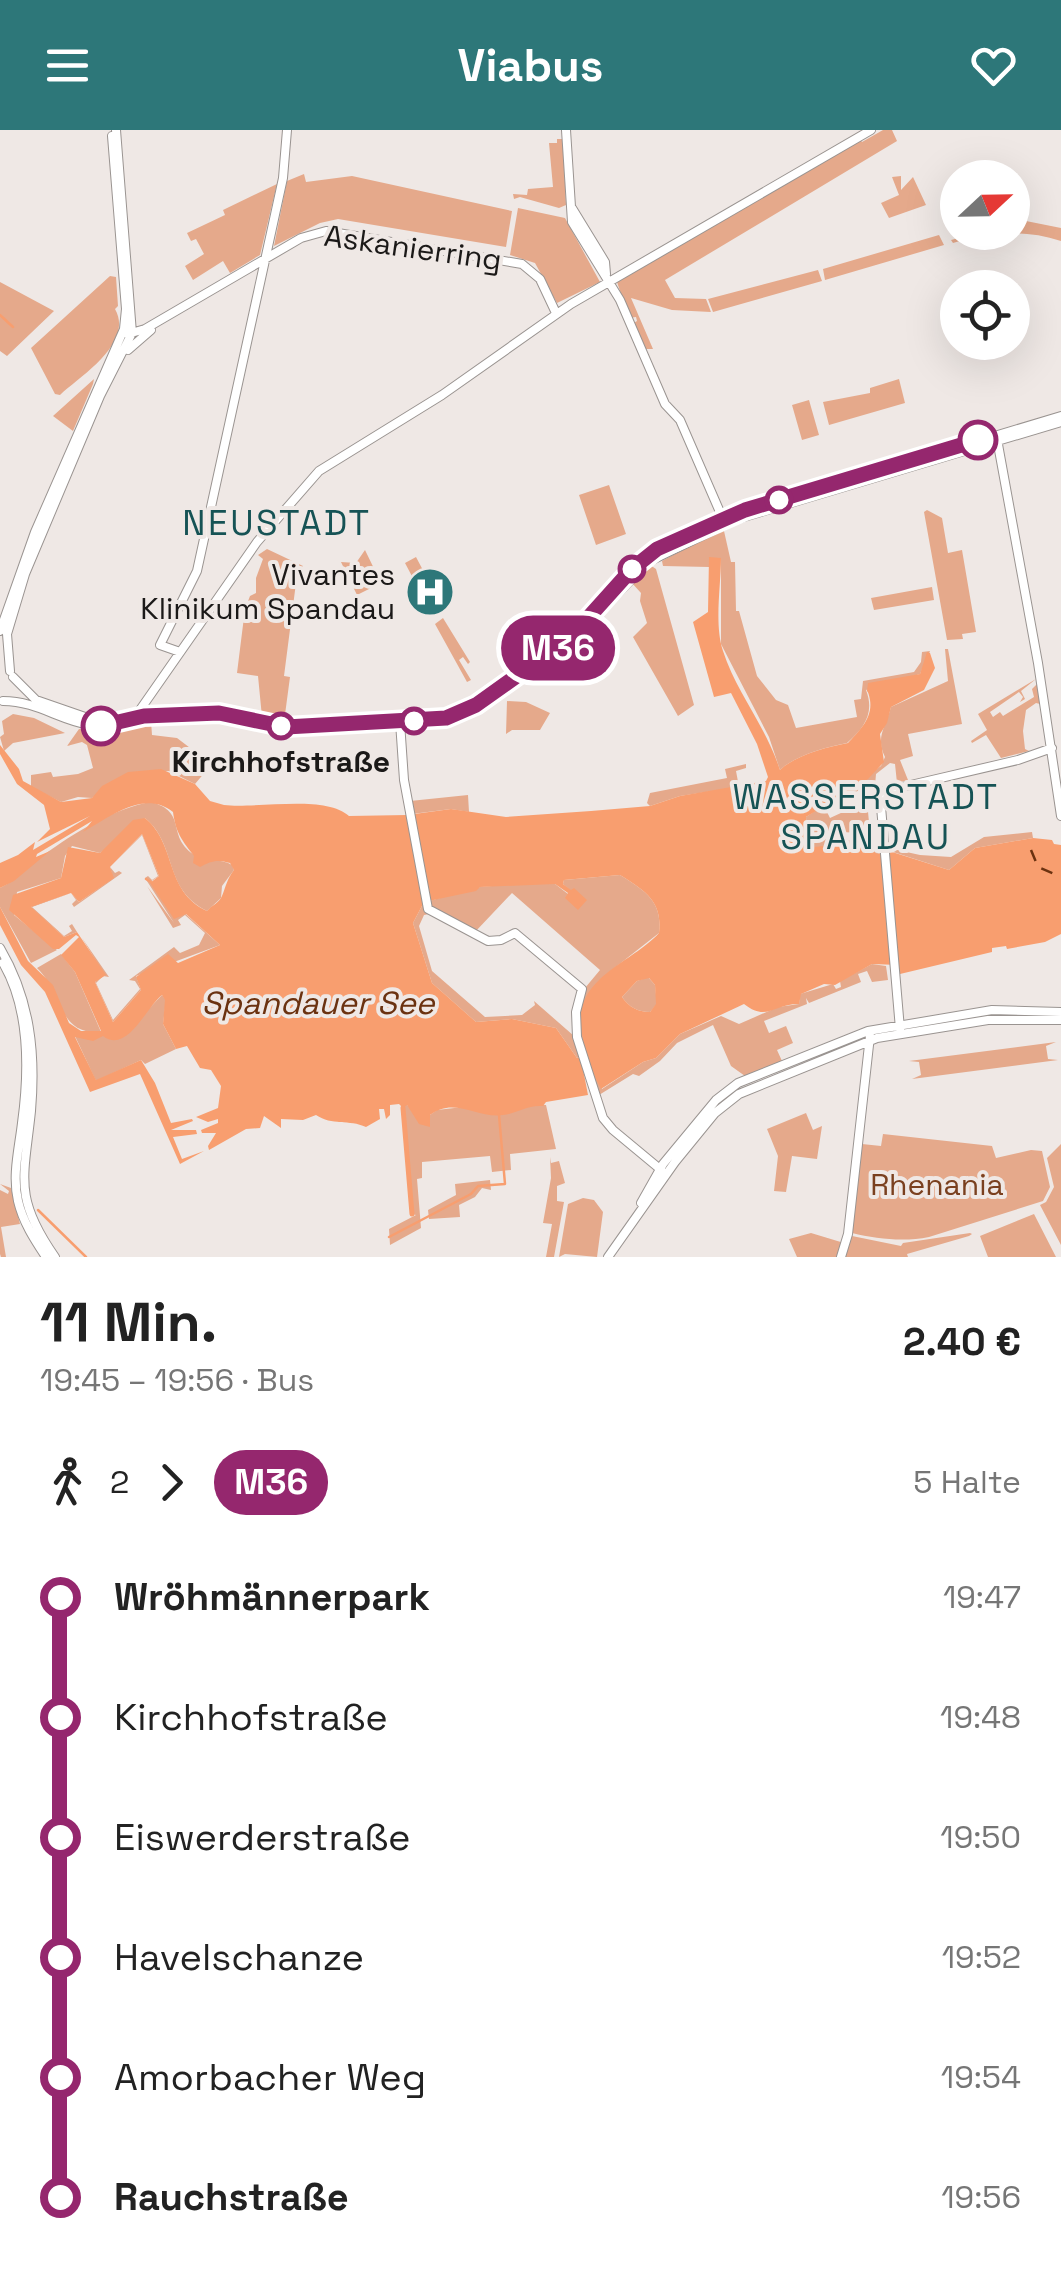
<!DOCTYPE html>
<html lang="de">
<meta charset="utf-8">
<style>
body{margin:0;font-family:"Space Grotesk",sans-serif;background:#f2f2f2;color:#222;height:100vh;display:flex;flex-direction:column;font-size:38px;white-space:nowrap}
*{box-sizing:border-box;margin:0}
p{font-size:32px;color:#767676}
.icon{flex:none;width:55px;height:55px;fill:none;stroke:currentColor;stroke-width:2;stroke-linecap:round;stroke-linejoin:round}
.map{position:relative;height:1127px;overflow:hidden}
.sheet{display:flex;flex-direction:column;background:#fff;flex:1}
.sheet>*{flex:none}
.badge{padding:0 20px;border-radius:32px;font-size:35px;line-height:65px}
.needle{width:65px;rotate:68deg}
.tools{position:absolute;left:940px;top:30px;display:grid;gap:20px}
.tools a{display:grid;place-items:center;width:90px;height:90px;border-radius:50%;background:#fff;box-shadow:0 10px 40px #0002;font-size:50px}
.map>.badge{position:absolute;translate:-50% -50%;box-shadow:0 0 0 5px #fff}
.legs{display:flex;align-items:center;gap:15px;height:110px;padding:0 40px;font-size:32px}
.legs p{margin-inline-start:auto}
.headline{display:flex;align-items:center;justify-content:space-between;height:170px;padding:0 40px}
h1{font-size:55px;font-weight:700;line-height:75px}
ul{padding:0 40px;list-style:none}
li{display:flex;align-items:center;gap:35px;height:120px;font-size:38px}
li i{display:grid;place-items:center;width:15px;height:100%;margin:0 12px;background:currentColor}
li i::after{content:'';width:25px;height:25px;margin:-12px;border:8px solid;border-radius:50%;background:#fff}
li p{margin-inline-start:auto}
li:first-child i{background:linear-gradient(#0000 50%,currentColor 0)}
li:last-child i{background:linear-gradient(currentColor 50%,#0000 0)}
header{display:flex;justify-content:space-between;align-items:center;height:130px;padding:0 40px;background:#2d7779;color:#fff;font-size:45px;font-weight:700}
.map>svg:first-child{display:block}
.green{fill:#e5a98b}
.water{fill:#f89e6f;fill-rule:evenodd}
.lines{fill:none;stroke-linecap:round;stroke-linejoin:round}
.stream{stroke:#f89e6f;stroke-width:2.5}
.canal{stroke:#f89e6f;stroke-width:5}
.ferry{stroke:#6b3210;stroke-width:2.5;stroke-dasharray:12 10;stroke-linecap:butt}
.secondary-casing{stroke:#9a9491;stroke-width:10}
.secondary{stroke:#fff;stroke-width:8}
.line-1-casing{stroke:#fff;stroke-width:22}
.line-1{stroke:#95276e;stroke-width:15}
.stop-1-dot{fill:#fff;stroke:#95276e;stroke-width:5}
.labels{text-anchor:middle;stroke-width:8;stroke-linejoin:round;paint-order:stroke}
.street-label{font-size:30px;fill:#1b1918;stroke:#efe8e5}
.poi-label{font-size:30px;fill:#1b1918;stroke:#efe8e5;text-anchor:end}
.stop-label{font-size:30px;font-weight:bold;fill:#1b1918;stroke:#efe8e5}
.park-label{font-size:30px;fill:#7a401f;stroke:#efe8e5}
.water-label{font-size:32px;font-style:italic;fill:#6b3210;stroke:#efe8e5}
.quarter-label{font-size:35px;letter-spacing:2.5px;fill:#165355;stroke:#efe8e5}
</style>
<header><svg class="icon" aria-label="menu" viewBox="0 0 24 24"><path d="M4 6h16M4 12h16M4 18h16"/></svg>Viabus<svg class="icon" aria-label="heart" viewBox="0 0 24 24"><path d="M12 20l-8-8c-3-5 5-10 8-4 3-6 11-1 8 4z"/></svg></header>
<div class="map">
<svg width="1061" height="1127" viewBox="0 0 1061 1127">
<rect width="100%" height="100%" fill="#efe8e5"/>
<path class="green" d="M 883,0 L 892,0 L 897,11 L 665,150 L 675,168 L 706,169 L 711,182 L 672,180 L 631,168 L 653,219 L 645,219 L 632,194 L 637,191 L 636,187 L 629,188 L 617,152 L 860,9 L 862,12 Z
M 557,9 L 563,9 L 566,75 L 559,78 L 520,67 L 514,69 L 513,64 L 527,65 L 528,59 L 553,57 L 549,13 L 557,13 Z
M 304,44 L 306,52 L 352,46 L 512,81 L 506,117 L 338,89 L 320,93 L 274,116 L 287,51 Z
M 901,46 L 901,60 L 913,47 L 926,75 L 889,88 L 881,73 L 899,65 L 892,47 Z
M 277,54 L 260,125 L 230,143 L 223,131 L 193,150 L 185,136 L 204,124 L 196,109 L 191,111 L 187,103 L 225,85 L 223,80 Z
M 518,78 L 565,88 L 600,152 L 557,173 L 535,133 L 510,125 Z
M 1021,90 L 1061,98 L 1061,111 C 1024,99 990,102 953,113 L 951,110 L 977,103 L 1012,102 L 1013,93 Z
M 939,105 L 944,115 L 825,150 L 823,139 Z
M 818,140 L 822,151 L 713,182 L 708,169 Z
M 110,146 L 116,147 L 118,176 L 115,179 C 134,213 82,245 60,265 L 55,264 L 31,218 Z
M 0,152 L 54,181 L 7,226 L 0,221 Z
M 94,249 L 93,254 L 73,301 L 53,286 Z
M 899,249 L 905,273 L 829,295 L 823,272 L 870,263 L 870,258 Z
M 809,270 L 819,305 L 802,310 L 792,275 Z
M 609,355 L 626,404 L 596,415 L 579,365 Z
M 927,380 L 942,388 L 948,423 L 962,420 L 976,502 L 962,504 L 963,509 L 947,510 L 924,382 Z
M 719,400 L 724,401 L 731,432 L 735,432 L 736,481 L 739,481 L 757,546 L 776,570 L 788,575 L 796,598 L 857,587 L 854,570 L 861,569 L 863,551 L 914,542 L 921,532 L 922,522 L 930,521 L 920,544 L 866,560 C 875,583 864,598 847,613 C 826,617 794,626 780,640 L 769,607 L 721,514 L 721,428 L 709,428 L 709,437 L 663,436 L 662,431 Z
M 267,419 L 303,436 L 297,445 L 284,546 L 290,547 L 284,592 L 262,587 L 258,546 L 237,543 L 245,479 L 250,466 L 256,463 L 256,448 L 263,429 L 258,425 Z
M 365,420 L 381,453 L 357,465 L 341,432 L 356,433 Z
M 416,427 L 444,480 L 438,485 L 424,469 L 405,433 Z
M 650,435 L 656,439 L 694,575 L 678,586 L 633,507 L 647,493 L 640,471 L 641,463 L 631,452 Z
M 932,457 L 934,470 L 874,480 L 871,468 Z
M 443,488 L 470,532 L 468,534 L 463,527 L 459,530 L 471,550 L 467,552 L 435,494 Z
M 945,519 L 948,519 L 962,594 L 908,604 L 913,626 L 900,630 L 908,650 L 897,653 L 895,634 L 890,633 L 876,644 L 875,656 L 869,655 L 825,678 L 830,688 L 867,671 L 870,703 L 837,702 L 827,706 L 826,712 L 852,710 L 920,725 L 951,727 L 984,707 L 1032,702 L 1033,708 L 975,718 L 949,740 L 890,721 L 877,724 L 833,716 L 808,718 L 806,687 L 881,636 L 885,627 C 875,607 886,597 891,577 L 948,551 Z
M 1036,549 L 1021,561 L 1025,569 L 1020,572 L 1023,567 L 1019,562 L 990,582 L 993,587 L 1000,582 L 1003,586 L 1034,567 L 1032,559 L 1037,554 L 1040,574 L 1036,573 L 1026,580 L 1023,601 L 1025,619 L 1029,621 L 1001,628 L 986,605 L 972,613 L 971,611 L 987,600 L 978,584 Z
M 507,571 L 526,572 L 550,583 L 540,600 L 512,600 L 506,604 Z
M 13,584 L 34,588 L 65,603 L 13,613 L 4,621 L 0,607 L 4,604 L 2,591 Z
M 151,591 L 152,605 L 177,608 L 202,627 L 192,643 L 198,646 L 208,633 L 211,635 L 195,654 L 169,641 L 126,644 L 92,668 L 78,667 L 61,672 L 31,657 L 31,645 L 51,642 L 53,647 L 78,644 L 93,638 L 87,615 L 82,612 L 67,616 L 79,599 L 103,601 Z
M 746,634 L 746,638 L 736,641 L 739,657 L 680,666 L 650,676 L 647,673 L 650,663 L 727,648 L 725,639 Z
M 468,665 L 469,682 L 451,679 L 412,684 L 410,671 Z
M 151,672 C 188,682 166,705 193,724 C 204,732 221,728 232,735 L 234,740 L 222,756 L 221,768 L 207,781 C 162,758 178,715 145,688 L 100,723 L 72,716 L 65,726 L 61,748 L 17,762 L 14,785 L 57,820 L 31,833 L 0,777 L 0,758 C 18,749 29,736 44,725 C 73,703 115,678 151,672 Z
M 142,704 L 159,746 L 150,752 L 220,815 L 136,846 L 141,860 L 113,892 L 95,852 L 103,845 L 105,846 L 82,808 L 109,847 L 103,846 L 96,853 L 113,890 L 140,859 L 135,851 L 129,850 L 174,817 L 180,823 L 199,815 L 205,803 L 185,785 L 178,790 L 181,795 L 173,798 L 147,756 L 174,793 L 145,748 L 148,746 L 152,750 L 158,746 L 142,705 L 110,737 L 115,743 L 119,741 L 122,743 L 74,777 L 72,774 L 76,770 L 71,763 L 32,777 L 64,806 L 72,801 L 69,796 L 72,794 L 77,802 L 64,807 L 31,778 L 32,776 L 71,763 L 79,772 L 113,748 L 110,737 Z
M 620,745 C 644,760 663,771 659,803 L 608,843 L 582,879 L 586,926 C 578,904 575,883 586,862 L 585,858 L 600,840 L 512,763 L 475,802 L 433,781 L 429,771 L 480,757 L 515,754 L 555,754 L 568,764 L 571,761 L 563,754 L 564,750 Z
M 424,772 L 429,784 L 424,785 L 419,796 L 432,841 L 485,887 L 522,885 L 535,875 L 534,871 L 574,906 L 580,927 L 577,928 L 556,898 L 512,889 L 476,892 L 432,853 L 413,793 Z
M 61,824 L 75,842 L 101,902 C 57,905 65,865 37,838 Z
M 872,834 L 886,836 L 888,850 L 872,852 L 867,841 L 858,844 L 861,852 L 809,873 L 806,868 L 807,874 L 764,891 L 769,903 L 786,896 L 793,913 L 777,920 L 782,931 L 745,946 L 731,936 L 713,895 L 677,913 L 660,931 L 639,946 L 633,944 L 599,965 L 590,937 L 602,959 L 643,932 L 656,928 L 680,904 L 721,886 L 739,894 L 778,877 L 799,874 L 800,864 L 833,854 L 836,859 L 841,857 L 840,851 Z
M 648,847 L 655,855 L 657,874 L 650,882 C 638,882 629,877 622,867 L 637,851 Z
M 162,865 L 166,870 L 163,894 L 176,919 L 145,934 L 141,930 L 96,951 L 75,906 L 103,905 L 144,884 Z
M 1056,912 L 1046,916 L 1048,929 L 1058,930 L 912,949 L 921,945 L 919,932 L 909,931 Z
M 406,974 L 430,996 L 430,985 L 437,980 L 463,977 L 499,985 L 529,974 L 546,975 L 556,1019 L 510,1024 L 511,1040 L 492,1042 L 490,1026 L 422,1032 L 422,1048 L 417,1049 L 421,1098 L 390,1115 L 389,1099 L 416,1085 L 412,1084 L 403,978 Z
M 806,983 L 813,1000 L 822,996 L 817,1029 L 792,1026 L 786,1062 L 774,1061 L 778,1026 L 767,999 Z
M 883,1004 L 992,1016 L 996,1028 L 1031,1020 L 1042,1021 L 1050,1057 L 1043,1071 L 929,1107 C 904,1112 877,1109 852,1103 L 862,1014 L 881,1016 Z
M 1061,1014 L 1061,1115 L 1040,1075 L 1046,1072 L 1054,1057 L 1047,1028 Z
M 550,1027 L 551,1033 L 559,1031 L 565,1053 L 557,1056 L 557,1071 L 564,1072 L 554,1127 L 546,1127 L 552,1094 L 543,1093 L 551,1048 Z
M 490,1050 L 491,1060 L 482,1058 L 475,1067 L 459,1075 L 460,1087 L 429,1089 L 428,1080 L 456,1065 L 455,1054 Z
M 0,1054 L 11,1058 L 20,1094 L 1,1097 L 6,1127 L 1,1127 L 0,1124 L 0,1060 L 8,1064 L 9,1061 Z
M 583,1068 L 594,1070 L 603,1082 L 597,1127 L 565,1124 L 559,1127 L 568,1074 Z
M 1034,1084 L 1056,1127 L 988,1127 L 980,1106 Z
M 811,1103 L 844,1113 L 840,1127 L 797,1127 L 789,1109 Z
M 970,1103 L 972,1104 L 969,1106 L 907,1124 L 908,1127 L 844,1127 L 852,1106 L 901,1116 L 903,1113 Z"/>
<path class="water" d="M 709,427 L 721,428 C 721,456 714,494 723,521 C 736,562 766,596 780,640 C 794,626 826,617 848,613 C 859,601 873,588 870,570 C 867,554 866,569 868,553 L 920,544 L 927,522 L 930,523 L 935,538 L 924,560 L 891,577 L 887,593 L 880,604 L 884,632 L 868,649 L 806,687 L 808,718 L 851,712 L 878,724 L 889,721 L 949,740 L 975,718 L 1033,708 L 1052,710 L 1054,714 L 1061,715 L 1061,804 L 1045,812 L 1007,819 L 1006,816 L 992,818 L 992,822 L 900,844 L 898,835 L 872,834 L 835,855 L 824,854 L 801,864 L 799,874 C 773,874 767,892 744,874 L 680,904 L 656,928 L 643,932 L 601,959 L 590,938 L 583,939 L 588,965 L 546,972 L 543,976 C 525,975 519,983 503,985 C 478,989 454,966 430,985 L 430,997 L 419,994 L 407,975 L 403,978 L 399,974 L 390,975 L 390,985 L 386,989 L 384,979 L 379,979 L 380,989 L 366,997 C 349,989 332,996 316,985 L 303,990 L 281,989 L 281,998 L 264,986 L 260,998 L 246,999 L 209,1020 L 208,1016 L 216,1003 L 202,1003 L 201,1000 L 218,993 L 218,989 L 208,992 L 196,987 L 218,978 L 221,956 L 211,940 L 200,938 L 187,916 L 176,919 L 163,894 L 165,870 L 162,865 C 145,879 127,924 103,906 L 93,911 L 75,907 L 96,950 L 141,930 L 155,953 L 171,993 L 192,989 L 193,991 L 171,1000 L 196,1000 L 197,1004 L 173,1007 L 182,1029 L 204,1021 L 180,1034 L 140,944 L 90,962 L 45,862 L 21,835 L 0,795 L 0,777 L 28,831 L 53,855 L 69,893 L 81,901 L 101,901 L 75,842 L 61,825 L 79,807 L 76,805 L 59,819 L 53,819 L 9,780 L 13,765 L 61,748 L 68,717 L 100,723 L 133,690 L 145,688 C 177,714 164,761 207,781 C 212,775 219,773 222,766 C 226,756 227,749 234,740 L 230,733 C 217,729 211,731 200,737 L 193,733 L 194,726 C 182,710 176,704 173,682 C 144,659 110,687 83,702 L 92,691 L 37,724 L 36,727 L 50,721 L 14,751 L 0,758 L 0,733 L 18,725 L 35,712 L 33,720 L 90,686 L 37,712 L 50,699 L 44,675 L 17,654 L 0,624 L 0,615 L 19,639 L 23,651 L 61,672 L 92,668 L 102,656 L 128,642 L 161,639 L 195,654 L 210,671 L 224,675 C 256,679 325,664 349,686 L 407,685 L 451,679 L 506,687 L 591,681 L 650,676 L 680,666 L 766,651 L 768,647 L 757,614 L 731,563 L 714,567 L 693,492 L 708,482 ZM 142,704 L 159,746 L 150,753 L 174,789 L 186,784 L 220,815 L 178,833 L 168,824 L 136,847 L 141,860 L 113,892 L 95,852 L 106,845 L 77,802 L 64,807 L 31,777 L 71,763 L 79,772 L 114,748 L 110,737 ZM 620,745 C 644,760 663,771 659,803 C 636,829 584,845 581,885 C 580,899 584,912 586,926 L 577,928 L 556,898 L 512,889 L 476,892 L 432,853 L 413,793 L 424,772 L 476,761 L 480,757 L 555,754 L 568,763 L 565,768 L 578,780 L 587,770 L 574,758 L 571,760 L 563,754 L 564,750 ZM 649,848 L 655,855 L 656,874 L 650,882 C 638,882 629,877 622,867 L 637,851 Z"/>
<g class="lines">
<path class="stream" d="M 0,185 L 13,197
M 146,749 L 151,752
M 38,1080 L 86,1127
M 389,1107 L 471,1064 L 478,1056 L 505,1054 L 499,985"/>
<path class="canal" d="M 403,978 L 412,1084"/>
<path class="ferry" d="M 1031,720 L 1038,737 L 1061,747"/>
<g class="secondary-casing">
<path id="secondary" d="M 566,0 L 572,92 L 620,170 L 665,274 L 680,290 L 723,389
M 572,78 L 605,132 L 606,144
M 128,204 L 145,199 L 301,108 L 326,101 L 522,134 L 540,149 L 556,183
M 128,220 L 151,200
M 997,309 L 1038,533 L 1061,686
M 621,452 L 653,422 L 723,388 L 1061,286
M 0,501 L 35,402 L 124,199 L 126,179 L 112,6
M 180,522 L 160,515 L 197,441 L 283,48 L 287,0
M 10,541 L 7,504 L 25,444 L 100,266 L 132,203 L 116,0
M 13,547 L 36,570 L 88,588 L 219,583 L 286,597 L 442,589 L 484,571 L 570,513 L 648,432 L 737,389 L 1061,292
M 3,571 C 51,571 79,611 131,589
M 135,587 L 257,412 L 319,341 L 442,265 L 571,174 L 871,0
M 400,592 L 404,650 L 428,779 L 488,811 L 501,810 L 515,803 L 582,859 L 576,882 L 577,907 L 603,988 L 613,1000 L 666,1044
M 0,818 C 30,869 36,922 31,981 C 24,1048 13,1067 55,1127
M 3,833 C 30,879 29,942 22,993 C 19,1019 12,1045 18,1071 C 23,1092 34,1109 46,1127
M 900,899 L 880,665 L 885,661 L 1018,630 L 1052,618
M 641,1073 L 663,1034 L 716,970 L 738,953 L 868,901 L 992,880 L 1061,882
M 608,1127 L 675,1032 L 715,983 L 739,964 L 877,908 L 988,890 L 1061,890
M 841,1127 L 848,1104 L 870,906"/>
</g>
<use href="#secondary" class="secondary"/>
</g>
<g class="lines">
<g class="line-1-casing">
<path id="line-1" d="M 101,596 L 144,586 L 219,583 L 286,597 L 446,588 L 476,575 L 570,508 L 632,439 L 657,419 L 745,380 L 978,310"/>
</g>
<use href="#line-1" class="line-1"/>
</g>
<defs>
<g id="hospital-disc" transform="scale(2.5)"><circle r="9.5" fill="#2d7779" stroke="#efe8e5"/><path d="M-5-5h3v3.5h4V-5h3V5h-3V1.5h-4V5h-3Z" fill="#fff"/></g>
</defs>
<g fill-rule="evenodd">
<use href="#hospital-disc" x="430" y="462"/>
</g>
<g class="stop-1-dot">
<circle cx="978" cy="310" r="18"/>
<circle cx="779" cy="370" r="12"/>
<circle cx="632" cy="439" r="12"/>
<circle cx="414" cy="591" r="12"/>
<circle cx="101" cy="596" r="18"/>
<circle cx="281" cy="596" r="12"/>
</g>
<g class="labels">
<g class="street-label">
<text transform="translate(413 118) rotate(8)" y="10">Askanierring</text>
</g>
<g class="poi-label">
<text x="395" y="455">Vivantes<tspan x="395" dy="34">Klinikum Spandau</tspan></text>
</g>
<g class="stop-label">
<text x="281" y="642">Kirchhofstraße</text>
</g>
<g class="park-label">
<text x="937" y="1065">Rhenania</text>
</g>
<g class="water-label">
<text x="318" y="884">Spandauer See</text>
</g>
<g class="quarter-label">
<text x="277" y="405">NEUSTADT</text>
<text x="866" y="679">WASSERSTADT<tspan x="866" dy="40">SPANDAU</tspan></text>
</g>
</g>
</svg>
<div class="tools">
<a><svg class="needle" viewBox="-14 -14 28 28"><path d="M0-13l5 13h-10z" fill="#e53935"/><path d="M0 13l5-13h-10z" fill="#767676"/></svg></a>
<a><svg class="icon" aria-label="locate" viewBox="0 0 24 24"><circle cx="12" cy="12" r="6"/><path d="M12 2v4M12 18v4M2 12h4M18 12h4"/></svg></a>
</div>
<b class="badge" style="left:558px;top:518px;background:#95276e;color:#fff">M36</b>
</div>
<section class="sheet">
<div class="headline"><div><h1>11 Min.</h1><p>19:45 – 19:56 · Bus</p></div><b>2.40 €</b></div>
<div class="legs"><svg class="icon" aria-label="walk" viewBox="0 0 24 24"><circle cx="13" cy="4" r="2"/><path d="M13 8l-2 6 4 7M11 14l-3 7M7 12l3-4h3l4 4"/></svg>2<svg class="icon" aria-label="forward" viewBox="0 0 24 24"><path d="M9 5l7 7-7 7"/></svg><b class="badge" style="background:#95276e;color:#fff">M36</b><p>5 Halte</p></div>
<ul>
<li><i style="color:#95276e"></i><b>Wröhmännerpark</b><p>19:47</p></li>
<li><i style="color:#95276e"></i><span>Kirchhofstraße</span><p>19:48</p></li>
<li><i style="color:#95276e"></i><span>Eiswerderstraße</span><p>19:50</p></li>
<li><i style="color:#95276e"></i><span>Havelschanze</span><p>19:52</p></li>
<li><i style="color:#95276e"></i><span>Amorbacher Weg</span><p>19:54</p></li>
<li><i style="color:#95276e"></i><b>Rauchstraße</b><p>19:56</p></li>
</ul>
</section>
